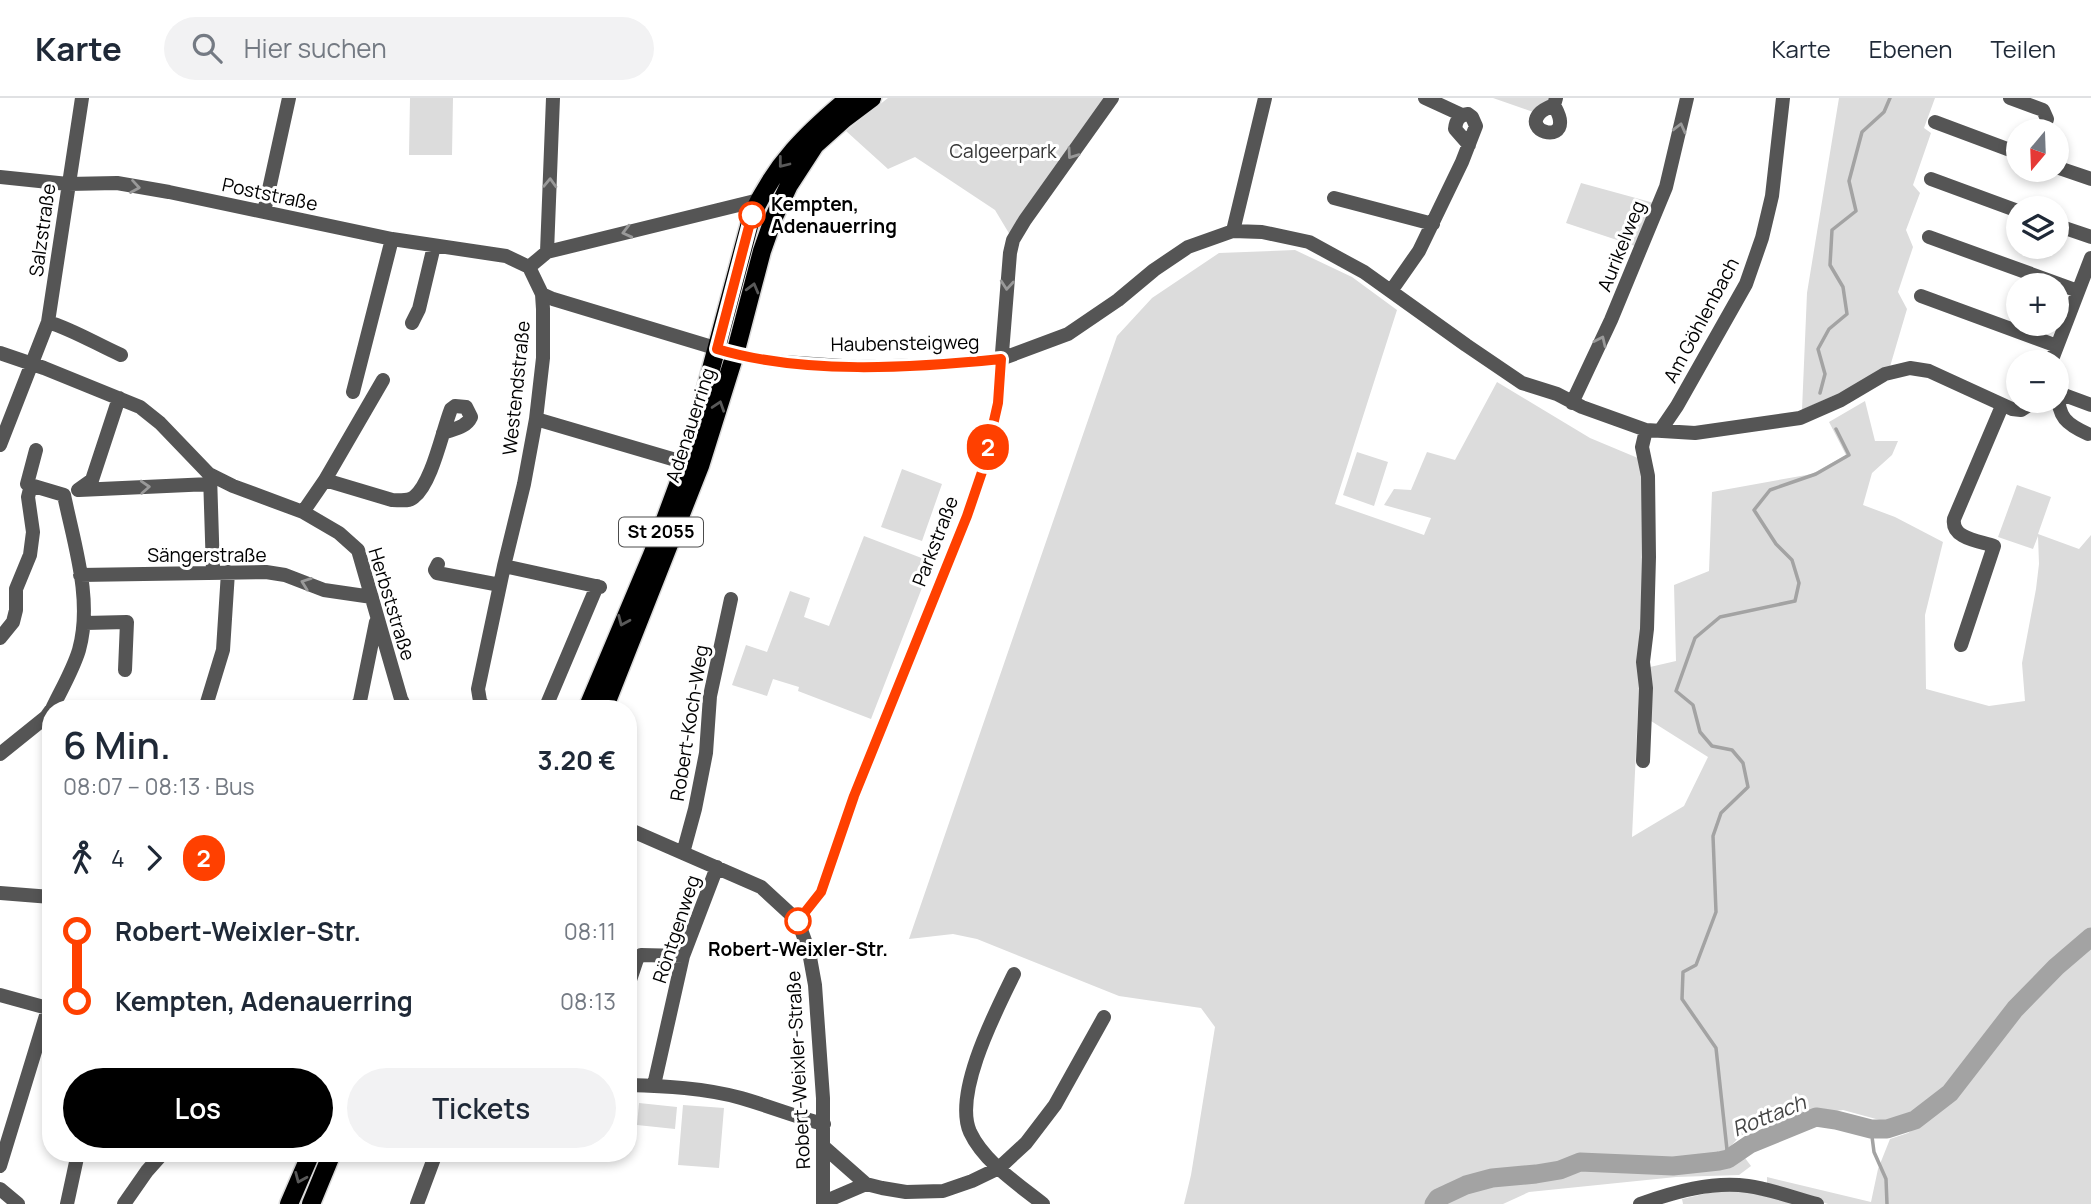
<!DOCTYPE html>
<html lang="de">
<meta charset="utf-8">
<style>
body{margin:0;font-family:Manrope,sans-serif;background:#f2f2f3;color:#1f2937;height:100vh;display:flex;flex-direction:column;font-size:26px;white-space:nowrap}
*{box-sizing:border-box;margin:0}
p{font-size:23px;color:#747a83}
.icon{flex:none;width:38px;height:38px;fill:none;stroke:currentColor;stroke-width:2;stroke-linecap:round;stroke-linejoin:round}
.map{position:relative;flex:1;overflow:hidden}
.drawer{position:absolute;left:42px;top:602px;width:595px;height:462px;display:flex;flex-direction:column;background:#fff;border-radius:28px;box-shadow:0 4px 10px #0003}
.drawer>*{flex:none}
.badge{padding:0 14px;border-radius:23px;font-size:24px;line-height:46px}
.needle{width:46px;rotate:199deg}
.tools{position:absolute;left:2006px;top:21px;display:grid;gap:14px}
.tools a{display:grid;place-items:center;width:63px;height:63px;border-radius:50%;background:#fff;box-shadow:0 4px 10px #0003;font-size:35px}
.map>.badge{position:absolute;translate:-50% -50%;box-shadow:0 0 0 4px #fff}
.legs{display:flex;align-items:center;gap:10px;height:77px;padding:0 21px;font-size:23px}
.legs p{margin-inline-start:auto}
.overview{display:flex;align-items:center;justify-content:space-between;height:119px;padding:0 21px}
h1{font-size:38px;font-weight:600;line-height:52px}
.button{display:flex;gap:14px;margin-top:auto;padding:14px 21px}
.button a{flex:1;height:80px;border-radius:42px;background:#000;color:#fff;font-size:28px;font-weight:600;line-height:80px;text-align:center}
.button a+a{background:#f2f2f3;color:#1f2937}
ul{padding:0 21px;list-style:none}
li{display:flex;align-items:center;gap:24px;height:70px;font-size:26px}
li i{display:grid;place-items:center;width:10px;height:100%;margin:0 9px;background:currentColor}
li i::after{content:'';width:18px;height:18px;margin:-9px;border:5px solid;border-radius:50%;background:#fff}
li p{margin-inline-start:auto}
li:first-child i{background:linear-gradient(#0000 50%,currentColor 0)}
li:last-child i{background:linear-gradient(currentColor 50%,#0000 0)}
header{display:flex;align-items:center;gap:42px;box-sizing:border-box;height:98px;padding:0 35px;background:#fff;border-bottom:2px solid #e0e1e3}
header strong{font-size:33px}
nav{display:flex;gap:38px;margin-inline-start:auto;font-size:24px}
.search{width:490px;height:63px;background:#f2f2f3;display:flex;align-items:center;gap:18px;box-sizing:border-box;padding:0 24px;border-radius:38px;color:#747a83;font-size:26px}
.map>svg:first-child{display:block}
.green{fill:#dcdcdc}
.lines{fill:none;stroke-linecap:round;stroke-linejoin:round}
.stream{stroke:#a3a3a3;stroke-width:3.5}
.river{stroke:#a3a3a3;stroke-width:19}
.major-casing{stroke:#dbdbdb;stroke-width:21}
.minor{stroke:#555;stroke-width:14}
.major{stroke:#000;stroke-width:18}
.oneway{stroke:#999}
.oneway2{stroke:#595959}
.line-1-casing{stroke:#fff;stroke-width:16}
.line-1{stroke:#ff4000;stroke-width:10}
.stop-1-dot{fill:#fff;stroke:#ff4000;stroke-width:3.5}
.labels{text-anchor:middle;stroke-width:6;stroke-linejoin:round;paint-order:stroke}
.shield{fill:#fff;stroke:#4c4c4c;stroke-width:2}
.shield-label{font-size:18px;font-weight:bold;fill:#000}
.park-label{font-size:19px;fill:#333;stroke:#fff}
.street-label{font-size:19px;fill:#000;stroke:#fff}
.stop-label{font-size:19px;font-weight:bold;fill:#000;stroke:#fff;text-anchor:start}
.water-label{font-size:21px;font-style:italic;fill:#444;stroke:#fff}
</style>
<header>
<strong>Karte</strong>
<div class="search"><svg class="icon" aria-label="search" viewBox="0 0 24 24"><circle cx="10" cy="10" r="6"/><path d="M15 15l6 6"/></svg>Hier suchen</div>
<nav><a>Karte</a><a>Ebenen</a><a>Teilen</a></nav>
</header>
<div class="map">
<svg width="2091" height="1106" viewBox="0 0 2091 1106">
<rect width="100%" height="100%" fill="#fff"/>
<path class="green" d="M 410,0 L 453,0 L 452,57 L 409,57 Z
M 888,0 L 1108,0 L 1010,137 L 995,112 L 915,59 L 888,71 L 846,33 Z
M 1493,0 L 1549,0 L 1547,5 L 1533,14 Z
M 1839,0 L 1935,0 L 1924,30 L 1931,35 L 1913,87 L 1920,95 L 1906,132 L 1913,149 L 1898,194 L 1907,211 L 1889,272 L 1802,312 L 1807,195 Z
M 1581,85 L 1654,105 L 1638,149 L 1566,125 Z
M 1295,152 L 1352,179 L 1397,212 L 1335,406 L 1424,437 L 1431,420 L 1384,407 L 1394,391 L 1411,392 L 1427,354 L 1455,362 L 1497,284 L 1590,340 L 1645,363 L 1644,481 L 1632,739 L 1684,708 L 1708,659 L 1651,623 L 1650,569 L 1676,563 L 1674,487 L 1709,473 L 1712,394 L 1812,376 L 1846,357 L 1829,324 L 1865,303 L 1875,343 L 1898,343 L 1892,357 L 1872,375 L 1863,407 L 1895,419 L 1943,444 L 1925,517 L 1926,591 L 1989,608 L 2025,603 L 2022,565 L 2036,491 L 2039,466 L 2038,438 L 2033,451 L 1998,439 L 2017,387 L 2051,399 L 2038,436 L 2079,451 L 2091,437 L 2091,1106 L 1828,1106 L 1767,1088 L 1767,1079 L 1871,1104 L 1878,1071 L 1890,1041 L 1908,1035 L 1918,1028 L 1906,1022 L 1887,1024 L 1843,1012 L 1791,1018 L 1740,1038 L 1723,1057 L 1745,1060 L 1751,1068 L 1739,1077 L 1676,1079 L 1529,1094 L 1503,1106 L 1184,1106 L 1191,1077 L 1215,929 L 1201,910 L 1119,898 L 977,841 L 953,836 L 909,841 L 1117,238 L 1152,200 L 1219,155 Z
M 1357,354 L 1388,364 L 1374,408 L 1343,397 Z
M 902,371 L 942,386 L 922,443 L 881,429 Z
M 864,438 L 932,464 L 871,621 L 798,593 L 799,589 L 773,581 L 767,598 L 732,587 L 746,547 L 767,554 L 790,493 L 810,500 L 804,519 L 829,528 Z
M 639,1005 L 677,1009 L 675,1031 L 637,1027 Z
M 683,1007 L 724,1010 L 719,1070 L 678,1067 Z
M 1740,1092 L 1797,1106 L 1683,1106 L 1682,1101 L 1708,1095 Z"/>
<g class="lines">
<path class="stream" d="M 1820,295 L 1825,276 L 1818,251 L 1829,231 L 1847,216 L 1843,189 L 1830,167 L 1832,132 L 1856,113 L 1849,83 L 1862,34 L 1884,14 L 1890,0
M 1871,1031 L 1874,1054 L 1886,1081 L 1887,1106
M 1728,1061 L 1716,950 L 1682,901 L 1683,874 L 1696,867 L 1716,814 L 1713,738 L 1721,715 L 1748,689 L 1743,665 L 1732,652 L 1712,648 L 1700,634 L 1693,607 L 1676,593 L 1695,540 L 1720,519 L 1795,503 L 1799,485 L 1792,462 L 1776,446 L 1754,412 L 1770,392 L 1816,376 L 1849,357 L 1836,331"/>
<path class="river" d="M 1434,1106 L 1438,1100 L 1466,1087 L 1492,1080 L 1536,1076 L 1560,1072 L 1580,1064 L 1673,1068 L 1719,1063 L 1728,1061 L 1750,1046 L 1816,1019 L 1836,1022 L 1871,1031 L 1887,1031 L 1915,1022 L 1950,995 L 2015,911 L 2056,869 L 2091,839"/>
<g class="major-casing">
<path id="major" d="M 587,611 L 652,457 L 686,365 L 752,117 C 775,66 807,35 849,0
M 604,611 L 700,368 L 735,256 L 762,153 L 774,119 L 789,87 L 815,47 L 844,21 L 872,0
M 289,1106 L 311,1055
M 311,1106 L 332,1055"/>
</g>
<path class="minor" d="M 1425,0 L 1462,17
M 2010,0 L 2043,12 L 2047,21 L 2043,33
M 1554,7 C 1556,11 1560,18 1560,23 C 1562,44 1525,33 1539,16 C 1542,12 1549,9 1554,7 L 1556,0
M 1935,24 L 2018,55
M 2056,69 L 2091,81
M 0,79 L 68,86 L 117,85 L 169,94 L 392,141 L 506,158 L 529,169
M 1931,81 L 2018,113
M 1334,100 L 1433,126
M 264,114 L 289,0
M 2056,127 L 2091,139
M 1233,133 L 1265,0
M 1929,139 L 2078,193
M 547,154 L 553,0
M 529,169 L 547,154 L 759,102
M 1391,193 L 1419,153 L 1462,64 L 1476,28 L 1472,19 L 1468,16 C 1459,17 1456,22 1455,31 L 1469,47
M 542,196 L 553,201 L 735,256 L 769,263 L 857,269 L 928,267 L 1001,261 L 1068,236 L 1118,202 L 1154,172 L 1188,149 L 1233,133 L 1262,134 L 1309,144 L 1364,174 L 1466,247 L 1522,285 L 1557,296 L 1582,309 L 1646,332 L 1695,335 L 1800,320 L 1841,302 L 1885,276 L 1910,270 L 1929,273 L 2012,311 L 2021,312 L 2035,303
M 1921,198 L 2057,248
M 48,224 C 74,232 96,246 121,257
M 412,225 L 419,211 L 434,148
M 0,255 L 44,270 L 140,309 L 160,325 L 209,376 L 233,388 L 303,414 L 339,435 L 358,452 L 401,601 L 406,611
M 2051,264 L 2091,160
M 353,294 L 392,141
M 2056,294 L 2091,307
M 2058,295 C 2058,319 2066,326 2088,336
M 1572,305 L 1611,222 L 1666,89 L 1687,0
M 536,321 L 686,365
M 1660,333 L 1677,308 L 1746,186 L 1762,140 L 1772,98 L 1783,0
M 0,347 L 48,224 L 82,0
M 36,352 L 27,386 L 64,397
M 210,377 L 213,473
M 325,382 L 392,402 C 400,402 408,404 414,399 C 432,385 442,334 451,311 L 455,308 L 466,309 L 471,319 C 466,330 453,331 443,335
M 78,392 L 92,382 L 119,300
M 79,392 L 210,386
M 303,414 L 325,382 L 383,282
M 438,466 L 435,472 L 437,475 L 500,487
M 504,468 L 600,489
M 80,477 L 266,474 L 285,477 L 324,492 L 372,499
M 85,525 L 127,524 L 125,572
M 0,540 L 13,524 L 16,512 L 16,491 L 30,457 L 33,434 L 28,399 L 31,387
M 1961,547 L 1994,448 C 1980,443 1951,441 1954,421 L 2002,308
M 52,611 C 61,592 73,572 79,552 C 93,502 74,446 64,397
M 205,611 L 223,552 L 228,474
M 355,611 L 360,603 L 376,524
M 485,611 L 480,603 L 478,591 L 504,468 L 524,386 L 536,321 L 543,260 L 543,211 L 542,196 L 529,169
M 545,611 L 597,488
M 0,656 L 46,619 L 51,612
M 1643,663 L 1646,590 L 1643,564 L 1647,531 L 1649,459 L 1648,378 L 1642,349 L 1646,332
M 628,731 L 761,789 L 798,823 L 809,854 L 815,887 L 823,1000 L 823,1106
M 683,755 L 695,711 L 706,655 L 710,598 L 731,501
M 0,795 L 51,799
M 798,823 L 821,794 L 854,698 L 967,418 L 983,371 L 998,305 L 1010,155 L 1013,142 L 1025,122 L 1112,0
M 1014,876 C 996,913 953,995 970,1034 C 984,1064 1018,1086 1043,1106
M 628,888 L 637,861 L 641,857 L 683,858
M 0,897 L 51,911
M 628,987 C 665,988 705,990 741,1000 C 769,1008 796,1019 824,1026
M 654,987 L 683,858 L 717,769
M 824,1049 L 866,1086 L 882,1090 L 906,1094 L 943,1093 L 972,1083 L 999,1070 L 1026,1045 L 1055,1007 L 1104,919
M 0,1068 L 48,911
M 0,1091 L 18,1106
M 824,1104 L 866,1086
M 67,1106 L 78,1055
M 124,1106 L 147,1073 L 163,1055
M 417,1106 L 436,1055
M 1640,1106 C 1674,1094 1712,1083 1748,1088 C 1771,1091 1794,1100 1817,1106"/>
<use href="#major" class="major"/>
</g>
<defs><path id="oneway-chevron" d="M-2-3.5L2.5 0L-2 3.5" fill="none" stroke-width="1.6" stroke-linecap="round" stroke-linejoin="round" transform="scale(1.75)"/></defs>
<g class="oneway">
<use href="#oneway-chevron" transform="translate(1680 30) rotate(-76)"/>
<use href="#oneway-chevron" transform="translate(1072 56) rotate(125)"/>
<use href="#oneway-chevron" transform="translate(550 85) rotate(-88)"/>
<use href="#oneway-chevron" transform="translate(135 89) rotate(9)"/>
<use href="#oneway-chevron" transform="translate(627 134) rotate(166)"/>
<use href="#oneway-chevron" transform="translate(1007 187) rotate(95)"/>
<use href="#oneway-chevron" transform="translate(1601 243) rotate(-65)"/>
<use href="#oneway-chevron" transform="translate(145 389) rotate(-3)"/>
<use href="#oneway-chevron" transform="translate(306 485) rotate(-160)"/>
</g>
<g class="oneway2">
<use href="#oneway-chevron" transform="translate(783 65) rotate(128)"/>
<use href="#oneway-chevron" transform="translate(753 190) rotate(-75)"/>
<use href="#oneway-chevron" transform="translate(719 308) rotate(-72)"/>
<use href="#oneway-chevron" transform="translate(623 523) rotate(113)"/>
<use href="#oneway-chevron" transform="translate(300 1080) rotate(113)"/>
</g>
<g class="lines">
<g class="line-1-casing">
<path id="line-1" d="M 752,117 L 717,251 C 803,277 912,270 1001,261 L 998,305 L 983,371 L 967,418 L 854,698 L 821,794 L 798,823"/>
</g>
<use href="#line-1" class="line-1"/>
</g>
<g class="stop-1-dot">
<circle cx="752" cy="117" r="12"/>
<circle cx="798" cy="823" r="12"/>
</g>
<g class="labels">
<rect class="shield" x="619" y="419.5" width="84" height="29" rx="5"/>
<g class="shield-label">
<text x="661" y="440">St 2055</text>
</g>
<g class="park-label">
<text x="1003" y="60">Calgeerpark</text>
</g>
<g class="street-label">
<text transform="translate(270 96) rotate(12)" y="7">Poststraße</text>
<text transform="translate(42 132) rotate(-82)" y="7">Salzstraße</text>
<text transform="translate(1621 148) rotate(-68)" y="7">Aurikelweg</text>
<text transform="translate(1701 222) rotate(-62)" y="7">Am Göhlenbach</text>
<text transform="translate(905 245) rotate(-1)" y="7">Haubensteigweg</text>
<text transform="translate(516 290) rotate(-84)" y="7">Westendstraße</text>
<text transform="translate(690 327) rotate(-72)" y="7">Adenauerring</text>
<text transform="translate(935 443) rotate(-69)" y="7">Parkstraße</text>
<text x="207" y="464">Sängerstraße</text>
<text transform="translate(392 506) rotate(73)" y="7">Herbststraße</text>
<text transform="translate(689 625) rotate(-81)" y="7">Robert-Koch-Weg</text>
<text transform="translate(676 831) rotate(-72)" y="7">Röntgenweg</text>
<text transform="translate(798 972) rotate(-93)" y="7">Robert-Weixler-Straße</text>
</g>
<g class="stop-label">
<text x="771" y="113">Kempten,<tspan x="771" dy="22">Adenauerring</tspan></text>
<text x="798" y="858" text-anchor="middle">Robert-Weixler-Str.</text>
</g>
<g class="water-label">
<text transform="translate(1769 1018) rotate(-22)" y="7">Rottach</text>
</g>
</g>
</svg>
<div class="tools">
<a><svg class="needle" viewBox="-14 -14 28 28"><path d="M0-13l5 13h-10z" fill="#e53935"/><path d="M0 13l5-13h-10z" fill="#747a83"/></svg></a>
<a><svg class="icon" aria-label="layers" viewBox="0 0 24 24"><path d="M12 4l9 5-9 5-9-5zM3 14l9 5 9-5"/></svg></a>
<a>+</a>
<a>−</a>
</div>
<b class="badge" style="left:988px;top:349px;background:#ff4000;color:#fff">2</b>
<section class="drawer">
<div class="overview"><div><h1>6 Min.</h1><p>08:07 – 08:13 · Bus</p></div><b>3.20 €</b></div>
<div class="legs"><svg class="icon" aria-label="walk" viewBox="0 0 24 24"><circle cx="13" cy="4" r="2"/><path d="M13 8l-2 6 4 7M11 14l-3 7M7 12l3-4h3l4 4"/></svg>4<svg class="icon" aria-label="forward" viewBox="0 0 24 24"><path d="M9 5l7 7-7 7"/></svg><b class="badge" style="background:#ff4000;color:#fff">2</b></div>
<ul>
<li><i style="color:#ff4000"></i><b>Robert-Weixler-Str.</b><p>08:11</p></li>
<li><i style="color:#ff4000"></i><b>Kempten, Adenauerring</b><p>08:13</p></li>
</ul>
<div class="button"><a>Los</a><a>Tickets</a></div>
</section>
</div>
